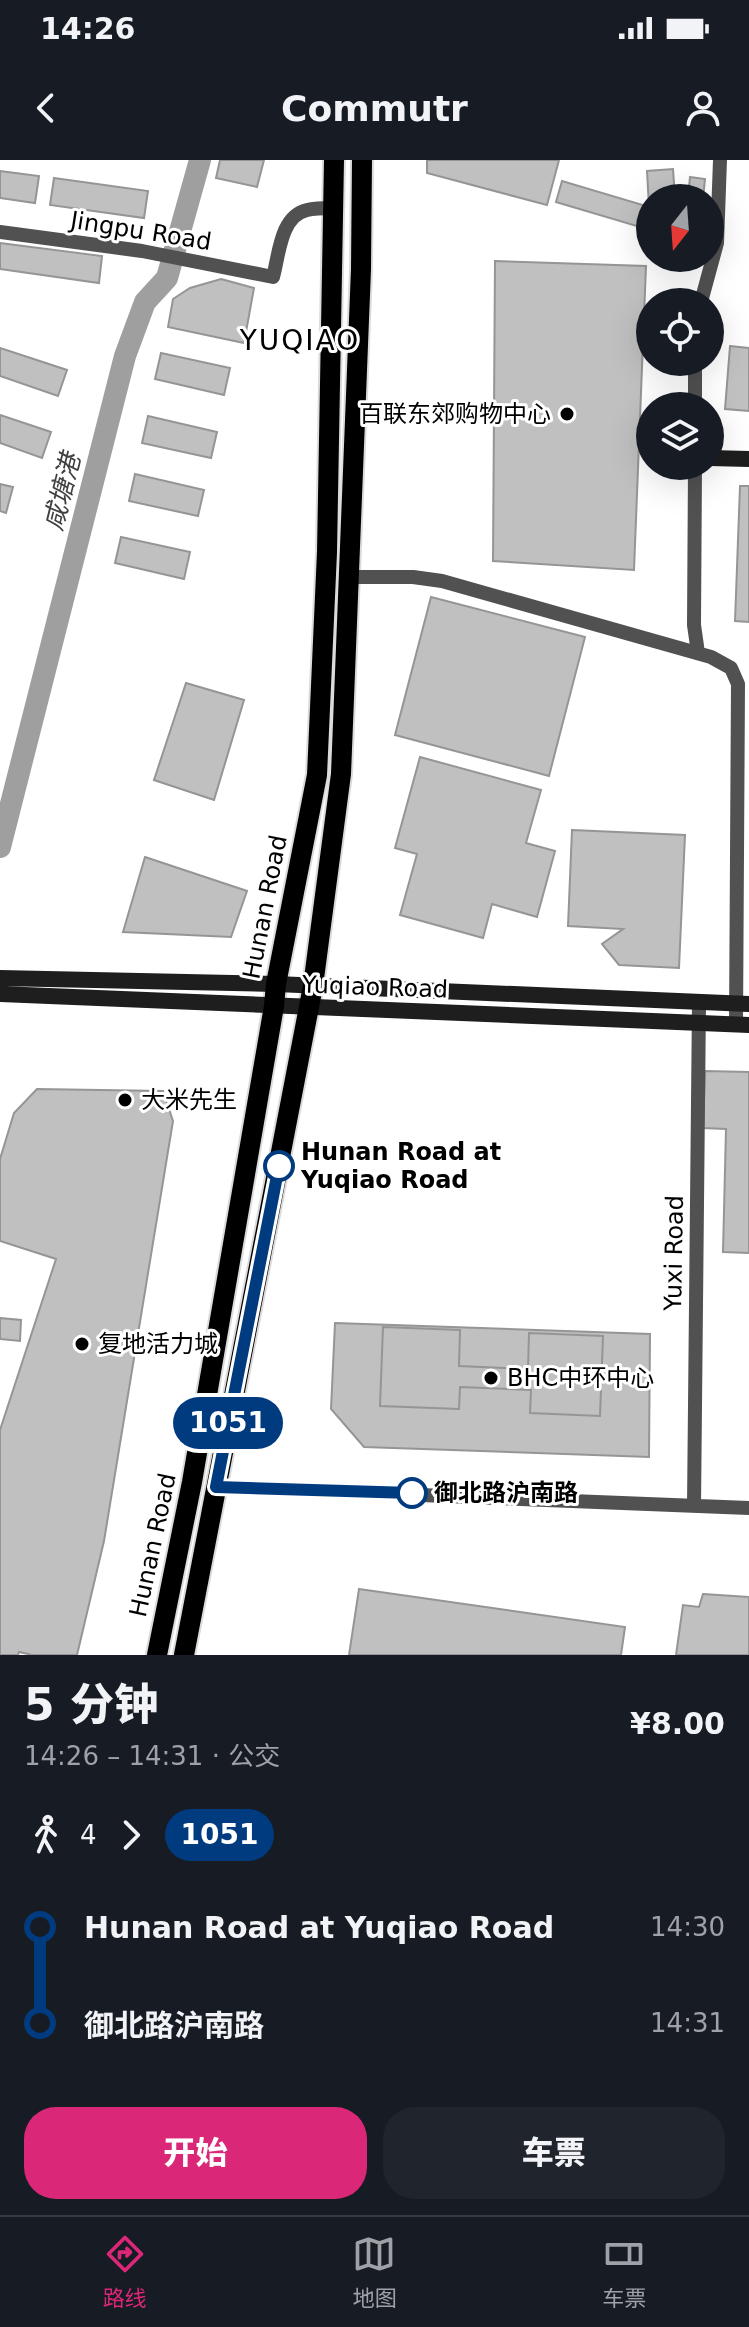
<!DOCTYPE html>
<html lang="zh">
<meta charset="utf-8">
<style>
body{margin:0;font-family:"DejaVu Sans","Noto Sans SC",sans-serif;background:#20242c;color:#f1f3f6;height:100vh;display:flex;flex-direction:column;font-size:30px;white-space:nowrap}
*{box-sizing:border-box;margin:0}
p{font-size:26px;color:#9ea1a6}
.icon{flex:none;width:44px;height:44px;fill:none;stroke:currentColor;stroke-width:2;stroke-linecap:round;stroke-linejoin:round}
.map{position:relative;height:1495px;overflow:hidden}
.sheet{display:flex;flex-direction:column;background:#171b24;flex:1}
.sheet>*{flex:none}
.badge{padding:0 16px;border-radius:26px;font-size:28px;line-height:52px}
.needle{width:52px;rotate:197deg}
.fabs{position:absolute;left:636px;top:24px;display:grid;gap:16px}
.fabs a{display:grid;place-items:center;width:88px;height:88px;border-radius:50%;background:#171b24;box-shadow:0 8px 32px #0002;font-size:40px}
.map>.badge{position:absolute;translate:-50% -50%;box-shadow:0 0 0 4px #fff}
.legs{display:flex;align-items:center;gap:12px;height:88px;padding:0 24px;font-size:26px}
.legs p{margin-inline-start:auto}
.summary{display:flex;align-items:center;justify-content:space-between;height:136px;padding:0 24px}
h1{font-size:44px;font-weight:800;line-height:60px}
.cta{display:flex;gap:16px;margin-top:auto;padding:16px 24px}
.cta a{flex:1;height:92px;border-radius:32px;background:#db2777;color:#fff;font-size:32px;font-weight:800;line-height:92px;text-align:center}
.cta a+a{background:#20242c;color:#f1f3f6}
ul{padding:0 24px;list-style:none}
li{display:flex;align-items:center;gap:28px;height:96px;font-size:30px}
li i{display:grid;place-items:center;width:12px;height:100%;margin:0 10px;background:currentColor}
li i::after{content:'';width:20px;height:20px;margin:-10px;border:6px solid;border-radius:50%;background:#171b24}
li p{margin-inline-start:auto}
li:first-child i{background:linear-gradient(#0000 50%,currentColor 0)}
li:last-child i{background:linear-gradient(currentColor 50%,#0000 0)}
.status{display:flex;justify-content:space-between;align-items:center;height:56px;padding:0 40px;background:#171b24;direction:ltr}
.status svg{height:22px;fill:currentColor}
header{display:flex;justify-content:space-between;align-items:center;height:104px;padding:0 24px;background:#171b24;font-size:36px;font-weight:800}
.tab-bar{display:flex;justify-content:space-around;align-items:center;height:112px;border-top:2px solid #363941;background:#171b24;font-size:22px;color:#9ea1a6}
.tab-bar a{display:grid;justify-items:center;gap:4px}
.tab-bar .current{color:#db2777}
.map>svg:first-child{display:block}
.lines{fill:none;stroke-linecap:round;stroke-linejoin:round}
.river{stroke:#9f9f9f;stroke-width:22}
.building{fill:#c0c0c0;stroke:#959595;stroke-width:2}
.primary-casing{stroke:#dbdbdb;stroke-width:24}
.street{stroke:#515151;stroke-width:14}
.secondary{stroke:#1e1e1e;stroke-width:16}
.primary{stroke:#000;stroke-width:20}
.line-1-casing{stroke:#fff;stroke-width:18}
.line-1{stroke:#003b80;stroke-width:12}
.poi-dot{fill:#000;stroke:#fff;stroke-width:3}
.stop-1-dot{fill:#fff;stroke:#003b80;stroke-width:4}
.labels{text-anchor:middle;stroke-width:6;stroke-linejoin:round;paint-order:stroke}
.street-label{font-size:24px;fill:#000;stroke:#fff}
.poi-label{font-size:24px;fill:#000;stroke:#fff;text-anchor:start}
.stop-label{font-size:24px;font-weight:bold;fill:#000;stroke:#fff;text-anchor:start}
.water-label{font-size:26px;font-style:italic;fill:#404040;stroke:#fff}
.quarter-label{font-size:28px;letter-spacing:2px;fill:#000;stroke:#fff}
</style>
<div class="status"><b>14:26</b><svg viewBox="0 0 49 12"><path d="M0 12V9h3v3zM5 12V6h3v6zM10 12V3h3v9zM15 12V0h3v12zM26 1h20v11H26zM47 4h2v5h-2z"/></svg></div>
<header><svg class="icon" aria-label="back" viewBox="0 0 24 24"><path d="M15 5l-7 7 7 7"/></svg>Commutr<svg class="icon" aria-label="person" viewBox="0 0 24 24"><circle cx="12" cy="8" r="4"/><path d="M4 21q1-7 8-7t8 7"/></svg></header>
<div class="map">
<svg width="749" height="1495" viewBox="0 0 749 1495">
<rect width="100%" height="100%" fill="#fff"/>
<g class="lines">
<path class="river" d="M 0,687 L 125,196 L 145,142 L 167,118 L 200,0"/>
</g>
<path class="building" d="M 220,0 L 264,0 L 257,27 L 216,18 Z
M 427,0 L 559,0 L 547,45 L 427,13 Z
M 673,9 L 675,38 L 650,38 L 650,70 L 556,42 L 562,21 L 649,47 L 647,11 Z
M 0,11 L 39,16 L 35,43 L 0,38 Z
M 690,17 L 705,19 L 703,38 L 688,38 Z
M 54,18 L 148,31 L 144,58 L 50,45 Z
M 0,83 L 102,96 L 99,123 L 0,109 Z
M 495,101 L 646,106 L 634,410 L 493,401 Z
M 221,119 L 254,128 L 244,183 L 168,167 L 173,139 L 190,128 Z
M 730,186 L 749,188 L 749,251 L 725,249 Z
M 0,188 L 67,210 L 58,236 L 0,216 Z
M 161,193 L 230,208 L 224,235 L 155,219 Z
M 0,255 L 51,272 L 42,298 L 0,283 Z
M 148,256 L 217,272 L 211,298 L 142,283 Z
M 135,314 L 204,330 L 198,356 L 129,341 Z
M 0,324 L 13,327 L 6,353 L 0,351 Z
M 740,326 L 749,326 L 749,462 L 735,461 Z
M 121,377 L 190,392 L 184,419 L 115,403 Z
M 431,437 L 585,477 L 549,616 L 395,575 Z
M 186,523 L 244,540 L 214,640 L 154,620 Z
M 420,597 L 541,630 L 526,683 L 555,691 L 537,757 L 492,744 L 483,778 L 400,755 L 417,694 L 395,688 Z
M 572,670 L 685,675 L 679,808 L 619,805 L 602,784 L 623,769 L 568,766 Z
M 145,697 L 247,731 L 231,777 L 123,772 Z
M 705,911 L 749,912 L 749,1093 L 723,1092 L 726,969 L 703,968 Z
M 37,929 L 163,931 L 173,961 L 104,1381 L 77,1495 L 32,1495 L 19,1492 L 18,1495 L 0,1495 L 0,1270 L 56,1099 L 0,1081 L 0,999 L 14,953 Z
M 0,1158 L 21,1160 L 20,1181 L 0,1179 Z
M 335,1163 L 650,1174 L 649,1297 L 364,1287 L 331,1249 Z
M 383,1167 L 460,1170 L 459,1206 L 528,1209 L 529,1173 L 603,1176 L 600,1256 L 530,1253 L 531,1230 L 460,1227 L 459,1249 L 380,1246 Z
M 359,1429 L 625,1467 L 621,1495 L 349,1495 Z
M 703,1434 L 749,1437 L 749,1495 L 676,1495 L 683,1445 L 699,1447 Z"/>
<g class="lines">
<g class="primary-casing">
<path id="primary" d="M 157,1495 L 192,1322 L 274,846 L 276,824 L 317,615 L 327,392 L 334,0
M 184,1495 L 313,826 L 341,614 L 361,109 L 362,0"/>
</g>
<path class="street" d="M 0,72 L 142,91 L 273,117 C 279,96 280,56 307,50 C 315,48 325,48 334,48
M 701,142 L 717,83 L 720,0
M 695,246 L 695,202
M 695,306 L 694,465 L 698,493
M 350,417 L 413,417 L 442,421 L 711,497 L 731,508 L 738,524 L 736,865
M 216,1327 L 749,1348
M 694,1346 L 699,842"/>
<path class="secondary" d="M 710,298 L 749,299
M 0,818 L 276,824 L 749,844
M 0,834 L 749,865"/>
<use href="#primary" class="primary"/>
</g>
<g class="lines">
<g class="line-1-casing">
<path id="line-1" d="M 279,1006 L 216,1327 L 412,1333"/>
</g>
<use href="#line-1" class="line-1"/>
</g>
<g class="poi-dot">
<circle cx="567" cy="254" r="8"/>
<circle cx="125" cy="940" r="8"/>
<circle cx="82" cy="1184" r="8"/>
<circle cx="491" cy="1218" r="8"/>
</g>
<g class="stop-1-dot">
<circle cx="279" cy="1006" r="14"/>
<circle cx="412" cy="1333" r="14"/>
</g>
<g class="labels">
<g class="street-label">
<text transform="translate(141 71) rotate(9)" y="8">Jingpu Road</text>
<text transform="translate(265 747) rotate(-79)" y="8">Hunan Road</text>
<text transform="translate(375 827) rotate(2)" y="8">Yuqiao Road</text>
<text transform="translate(674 1093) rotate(-89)" y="8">Yuxi Road</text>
<text transform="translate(153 1385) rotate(-78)" y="8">Hunan Road</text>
</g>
<g class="poi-label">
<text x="551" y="262" text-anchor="end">百联东郊购物中心</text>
<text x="141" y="948">大米先生</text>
<text x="98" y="1192">复地活力城</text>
<text x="507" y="1226">BHC中环中心</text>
</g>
<g class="stop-label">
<text x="301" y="1000">Hunan Road at<tspan x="301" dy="28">Yuqiao Road</tspan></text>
<text x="434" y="1341">御北路沪南路</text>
</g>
<g class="water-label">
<text transform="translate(62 332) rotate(-76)" y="9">咸塘港</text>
</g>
<g class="quarter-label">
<text x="300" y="190">YUQIAO</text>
</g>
</g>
</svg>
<div class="fabs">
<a><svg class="needle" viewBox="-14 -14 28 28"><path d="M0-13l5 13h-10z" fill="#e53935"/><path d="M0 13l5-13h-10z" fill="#9ea1a6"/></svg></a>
<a><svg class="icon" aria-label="locate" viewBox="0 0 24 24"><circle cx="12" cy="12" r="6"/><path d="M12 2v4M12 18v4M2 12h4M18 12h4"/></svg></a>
<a><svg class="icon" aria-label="layers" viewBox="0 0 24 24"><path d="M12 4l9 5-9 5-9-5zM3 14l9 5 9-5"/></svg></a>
</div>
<b class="badge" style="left:228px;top:1263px;background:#003b80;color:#fff">1051</b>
</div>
<section class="sheet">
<div class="summary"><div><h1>5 分钟</h1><p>14:26 – 14:31 · 公交</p></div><b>¥8.00</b></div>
<div class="legs"><svg class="icon" aria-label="walk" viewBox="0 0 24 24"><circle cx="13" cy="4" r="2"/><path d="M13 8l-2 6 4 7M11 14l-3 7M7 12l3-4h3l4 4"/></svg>4<svg class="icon" aria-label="forward" viewBox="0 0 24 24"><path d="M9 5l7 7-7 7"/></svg><b class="badge" style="background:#003b80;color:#fff">1051</b></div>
<ul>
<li><i style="color:#003b80"></i><b>Hunan Road at Yuqiao Road</b><p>14:30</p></li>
<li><i style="color:#003b80"></i><b>御北路沪南路</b><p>14:31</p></li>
</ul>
<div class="cta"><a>开始</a><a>车票</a></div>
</section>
<nav class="tab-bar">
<a class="current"><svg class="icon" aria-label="directions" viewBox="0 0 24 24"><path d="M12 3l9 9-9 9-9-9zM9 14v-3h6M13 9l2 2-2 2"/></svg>路线</a>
<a><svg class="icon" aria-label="map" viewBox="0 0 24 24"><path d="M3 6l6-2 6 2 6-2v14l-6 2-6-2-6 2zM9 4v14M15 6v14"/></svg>地图</a>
<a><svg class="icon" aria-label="tickets" viewBox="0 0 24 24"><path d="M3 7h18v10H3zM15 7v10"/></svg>车票</a>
</nav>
